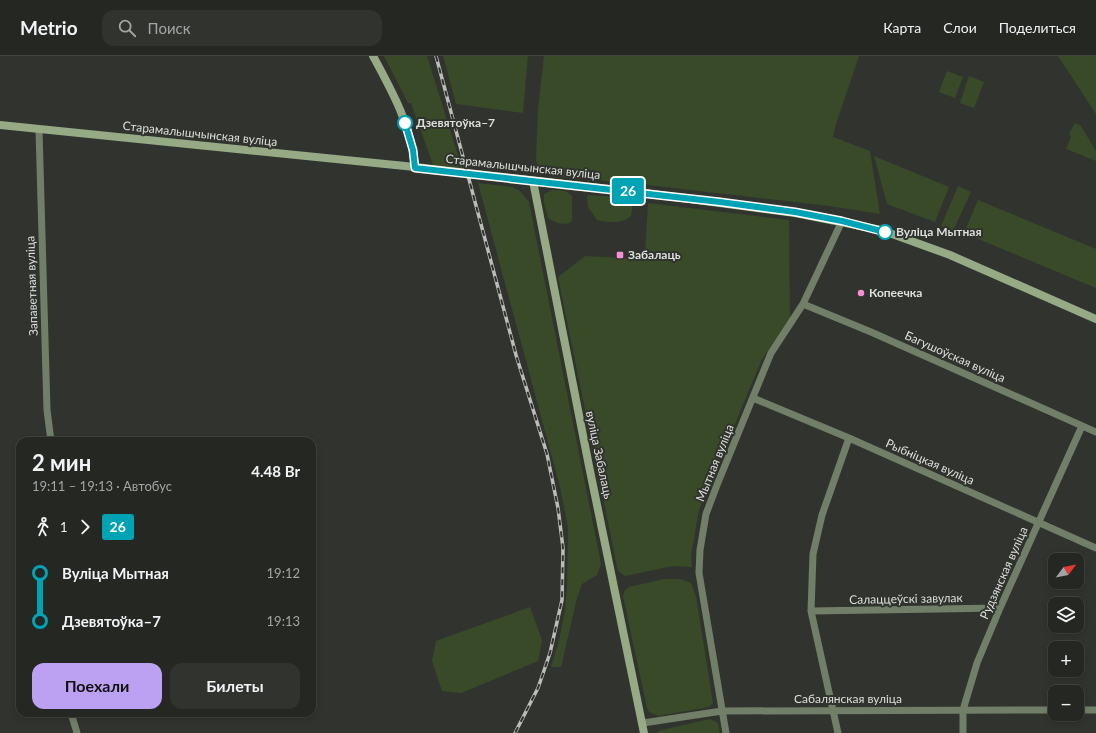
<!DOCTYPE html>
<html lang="ru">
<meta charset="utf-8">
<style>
body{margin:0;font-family:Lato,sans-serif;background:#31332f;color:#f1f3f6;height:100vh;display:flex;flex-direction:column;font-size:15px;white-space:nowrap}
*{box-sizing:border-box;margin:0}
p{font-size:13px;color:#a3a5a5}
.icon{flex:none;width:22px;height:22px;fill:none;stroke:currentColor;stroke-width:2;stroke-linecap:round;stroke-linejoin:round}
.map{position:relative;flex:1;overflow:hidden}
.side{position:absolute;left:16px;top:381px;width:300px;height:280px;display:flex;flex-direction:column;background:#252722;border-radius:12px;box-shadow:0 2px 6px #0003,0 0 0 1px #424440}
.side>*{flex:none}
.badge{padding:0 8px;border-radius:3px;font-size:14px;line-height:26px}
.needle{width:26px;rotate:58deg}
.controls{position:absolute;left:1048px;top:497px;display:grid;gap:8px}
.controls a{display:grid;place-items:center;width:36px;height:36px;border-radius:8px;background:#252722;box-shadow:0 2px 6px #0003,0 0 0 1px #424440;font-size:20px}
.map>.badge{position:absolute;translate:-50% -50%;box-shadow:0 0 0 2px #fff}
.legs{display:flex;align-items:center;gap:6px;height:44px;padding:0 16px;font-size:13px}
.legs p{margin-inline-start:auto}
.summary{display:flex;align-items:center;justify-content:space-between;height:68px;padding:0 16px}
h1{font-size:22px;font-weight:700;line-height:30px}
.action{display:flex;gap:8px;margin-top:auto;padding:8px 16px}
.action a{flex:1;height:46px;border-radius:12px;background:#bca0f2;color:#111;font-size:16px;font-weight:700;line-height:46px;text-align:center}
.action a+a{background:#31332f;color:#f1f3f6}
ul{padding:0 16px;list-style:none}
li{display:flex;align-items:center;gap:14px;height:48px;font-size:15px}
li i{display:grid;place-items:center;width:6px;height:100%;margin:0 5px;background:currentColor}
li i::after{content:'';width:10px;height:10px;margin:-5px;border:3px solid;border-radius:50%;background:#252722}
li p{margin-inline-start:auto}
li:first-child i{background:linear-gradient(#0000 50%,currentColor 0)}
li:last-child i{background:linear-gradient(currentColor 50%,#0000 0)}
header{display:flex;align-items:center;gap:24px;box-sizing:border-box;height:56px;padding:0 20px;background:#252722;border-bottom:1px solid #424440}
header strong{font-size:19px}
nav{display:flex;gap:22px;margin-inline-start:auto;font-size:14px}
.search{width:280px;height:36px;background:#31332f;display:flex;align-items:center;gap:10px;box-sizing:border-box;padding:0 14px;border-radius:12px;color:#a3a5a5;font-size:15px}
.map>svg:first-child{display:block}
.green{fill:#384a28}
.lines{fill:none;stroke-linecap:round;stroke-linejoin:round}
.street{stroke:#727f68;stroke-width:7}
.secondary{stroke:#95aa85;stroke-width:8}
.rail-casing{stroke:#bbbdb9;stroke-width:3.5}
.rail{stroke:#31342e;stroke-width:2;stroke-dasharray:6;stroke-linecap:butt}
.line-1-casing{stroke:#fff;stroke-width:9}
.line-1{stroke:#00a3b4;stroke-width:6}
.stop-1-dot{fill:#fff;stroke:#00a3b4;stroke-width:2}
.poi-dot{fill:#f591d2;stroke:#31342e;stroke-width:1.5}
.labels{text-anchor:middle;stroke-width:4;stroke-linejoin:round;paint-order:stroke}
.stop-label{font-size:12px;font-weight:bold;fill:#dddfdc;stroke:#31342e;text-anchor:start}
.street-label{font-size:12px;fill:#dddfdc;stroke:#31342e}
.poi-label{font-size:12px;font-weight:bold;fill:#dddfdc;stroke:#31342e;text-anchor:start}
</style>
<header>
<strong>Metrio</strong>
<div class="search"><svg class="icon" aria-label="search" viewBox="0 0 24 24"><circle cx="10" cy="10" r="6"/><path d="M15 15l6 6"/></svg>Поиск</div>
<nav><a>Карта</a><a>Слои</a><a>Поделиться</a></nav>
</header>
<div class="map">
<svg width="1096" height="677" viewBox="0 0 1096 677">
<rect width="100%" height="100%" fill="#31342e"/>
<path class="green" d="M 384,0 L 427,0 L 462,112 L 433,109 L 411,47 L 408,47 Z
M 443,0 L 528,0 L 523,57 L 456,48 Z
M 544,0 L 859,0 L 836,68 L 833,81 L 870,95 L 880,158 L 829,150 L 630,127 L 568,122 L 544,118 L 536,105 L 538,53 Z
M 1058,0 L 1096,0 L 1096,58 Z
M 947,15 L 963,21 L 955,42 L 939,36 Z
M 969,20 L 984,26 L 974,52 L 960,47 Z
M 1075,67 L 1081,70 L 1096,95 L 1096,105 L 1066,93 L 1071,81 L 1069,78 Z
M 874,100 L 949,131 L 935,166 L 887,148 Z
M 478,127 L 512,131 L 520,135 L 529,146 L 601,508 L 597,519 L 582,528 L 577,542 L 561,611 L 551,611 L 559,584 L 565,555 L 567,532 L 568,472 L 560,431 Z
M 958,130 L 971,136 L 953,175 L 941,170 Z
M 552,134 L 566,135 L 572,140 L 572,164 L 570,167 C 562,169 555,167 548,162 L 544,147 L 544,138 Z
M 589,139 L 629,142 C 634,147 632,153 631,160 C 621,168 610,167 597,164 L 588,151 L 587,140 Z
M 978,144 L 1096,193 L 1096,232 L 964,177 Z
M 648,147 L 789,164 L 790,262 L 762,303 L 699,454 L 691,500 L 692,511 L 673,510 L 625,520 L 618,515 L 558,221 L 585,200 L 639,203 L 645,198 Z
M 664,523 L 680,523 L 691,527 L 696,540 L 713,647 L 709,651 L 658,660 L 649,656 L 647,652 L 623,540 L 625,534 L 629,531 Z
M 530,551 L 542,584 L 538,605 L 461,637 L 442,635 L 432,605 L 436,585 Z
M 710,663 L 718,667 L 720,677 L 657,677 L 658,675 Z"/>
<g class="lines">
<path class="street" d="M 39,74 L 47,354 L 51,385
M 803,248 L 871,276 L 1096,376
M 753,342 L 849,382 L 1096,492
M 811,555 L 1000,552
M 1077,654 L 1096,654
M 71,657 L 77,677
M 643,667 L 722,655 L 1055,654
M 726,677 L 699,517 L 700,494 L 706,458 L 717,429 L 771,297 L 803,248 L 842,165
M 838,677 L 811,555 L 813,498 L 822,459 L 849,382
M 963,677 L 963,654 L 977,607 L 1000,552 L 1082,370"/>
<path class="secondary" d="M 373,0 C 392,35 412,71 415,111
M 0,69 L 415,111 L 637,136 L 795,157 L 881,174 L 950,199 L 1096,263
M 533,125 L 589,410 L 644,677"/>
<g class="rail-casing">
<path id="rail" d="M 436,0 L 516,299 L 547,398 L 558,452 L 563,492 L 562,544 L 550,597 L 538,632 L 515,677"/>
</g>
<use href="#rail" class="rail"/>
</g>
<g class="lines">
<g class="line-1-casing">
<path id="line-1" d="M 405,67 L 413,94 L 415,112 L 720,146 L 795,156 L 842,165 L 885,176"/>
</g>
<use href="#line-1" class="line-1"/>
</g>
<g class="stop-1-dot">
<circle cx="405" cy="67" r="7"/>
<circle cx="885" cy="176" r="7"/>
</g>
<g class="poi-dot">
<rect x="616" y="195" width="8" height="8" rx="2"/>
<circle cx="861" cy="237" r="4"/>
</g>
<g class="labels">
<g class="stop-label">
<text x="416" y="71">Дзевятоўка–7</text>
<text x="896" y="180">Вуліца Мытная</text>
</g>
<g class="street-label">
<text transform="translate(200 78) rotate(6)" y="4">Старамалышчынская вуліца</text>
<text transform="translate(523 111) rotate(6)" y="4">Старамалышчынская вуліца</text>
<text transform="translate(32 230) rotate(-92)" y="4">Запаветная вуліца</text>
<text transform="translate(955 301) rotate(24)" y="4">Багушоўская вуліца</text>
<text transform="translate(599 399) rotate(78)" y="4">вуліца Забалаць</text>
<text transform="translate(930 406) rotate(24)" y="4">Рыбніцкая вуліца</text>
<text transform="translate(715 407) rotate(-68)" y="4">Мытная вуліца</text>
<text transform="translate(1004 517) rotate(-66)" y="4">Рудзянская вуліца</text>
<text transform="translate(906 543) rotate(-1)" y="4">Салаццеўскі завулак</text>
<text x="848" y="647">Сабалянская вуліца</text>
</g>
<g class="poi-label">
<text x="628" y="203">Забалаць</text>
<text x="869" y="241">Копеечка</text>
</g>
</g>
</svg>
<div class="controls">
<a><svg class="needle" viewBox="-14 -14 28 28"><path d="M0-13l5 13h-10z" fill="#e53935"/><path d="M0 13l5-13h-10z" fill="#a3a5a5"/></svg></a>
<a><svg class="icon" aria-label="layers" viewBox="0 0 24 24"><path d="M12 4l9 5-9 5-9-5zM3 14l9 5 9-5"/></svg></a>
<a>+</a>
<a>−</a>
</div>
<b class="badge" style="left:628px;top:135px;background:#00a3b4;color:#fff">26</b>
<section class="side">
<div class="summary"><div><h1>2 мин</h1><p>19:11 – 19:13 · Автобус</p></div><b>4.48 Br</b></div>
<div class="legs"><svg class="icon" aria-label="walk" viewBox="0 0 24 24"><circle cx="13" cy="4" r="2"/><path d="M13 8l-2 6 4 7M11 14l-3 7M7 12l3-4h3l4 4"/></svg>1<svg class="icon" aria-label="forward" viewBox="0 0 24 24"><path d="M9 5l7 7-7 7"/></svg><b class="badge" style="background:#00a3b4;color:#fff">26</b></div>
<ul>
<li><i style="color:#00a3b4"></i><b>Вуліца Мытная</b><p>19:12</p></li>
<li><i style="color:#00a3b4"></i><b>Дзевятоўка–7</b><p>19:13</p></li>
</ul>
<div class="action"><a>Поехали</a><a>Билеты</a></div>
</section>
</div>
